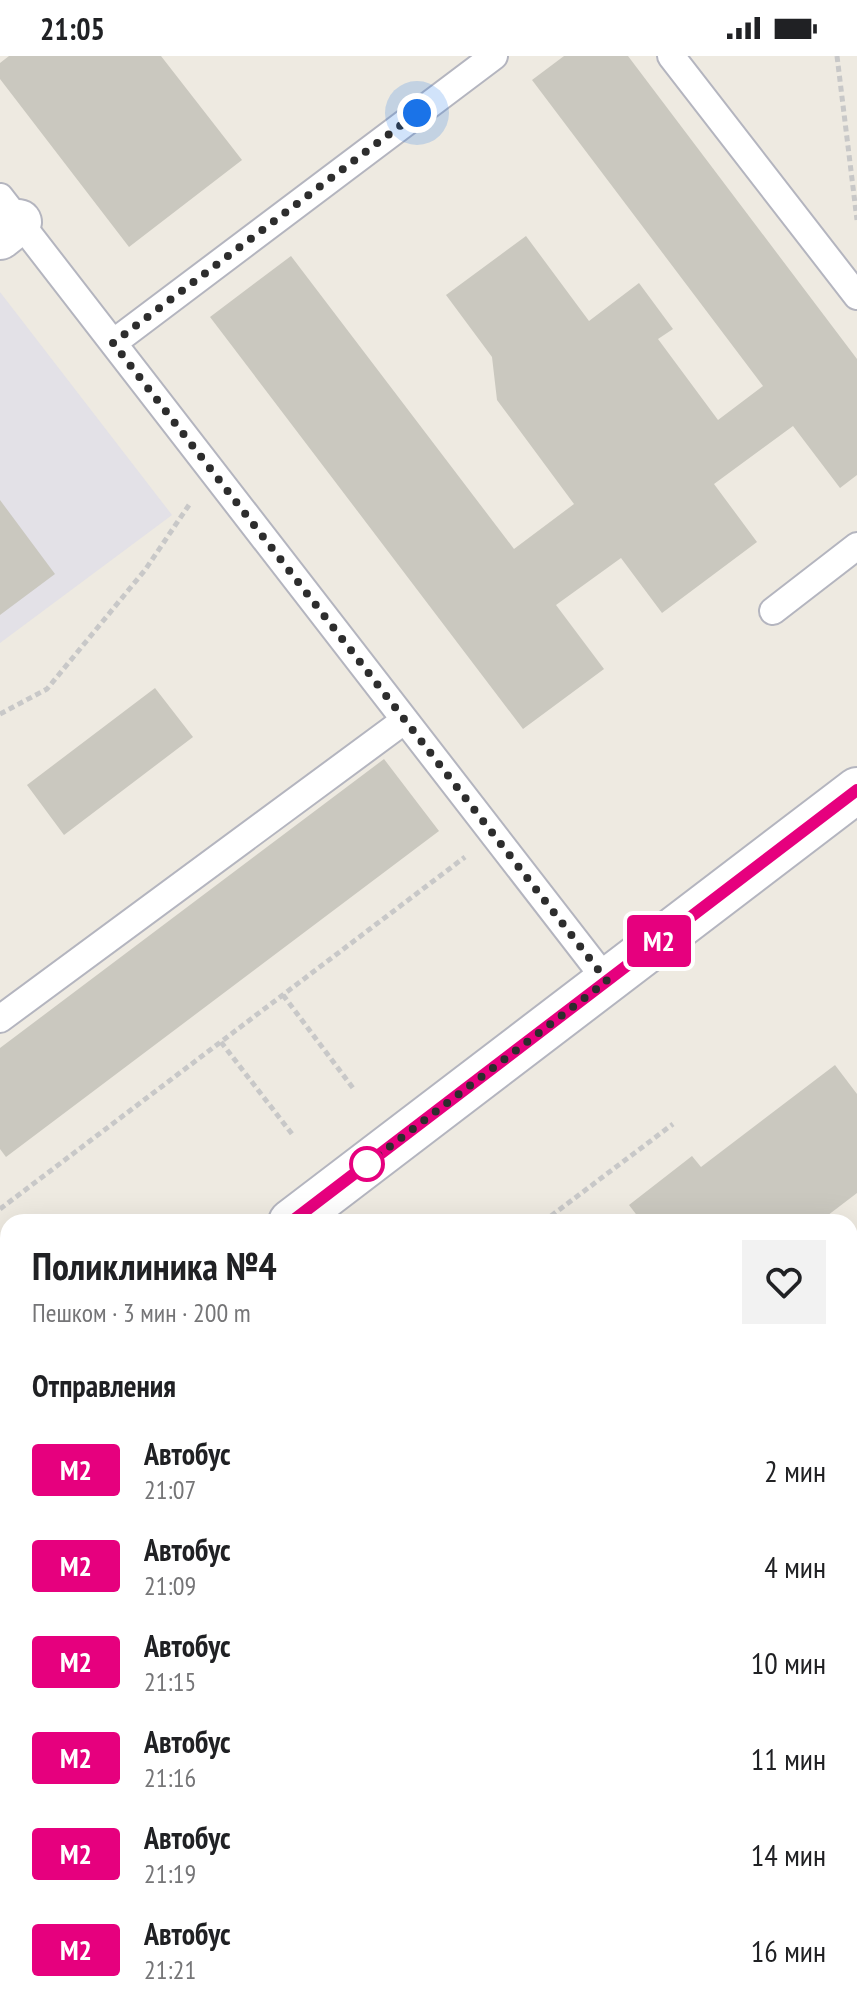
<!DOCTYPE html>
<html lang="ru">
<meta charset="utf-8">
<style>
body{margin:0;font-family:"PT Sans Narrow",sans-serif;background:#f2f2f2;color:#202124;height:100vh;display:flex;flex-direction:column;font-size:30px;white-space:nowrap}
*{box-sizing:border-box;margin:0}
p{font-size:26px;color:#757577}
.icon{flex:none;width:44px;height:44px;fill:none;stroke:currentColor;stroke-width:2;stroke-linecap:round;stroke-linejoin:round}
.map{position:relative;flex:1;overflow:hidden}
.panel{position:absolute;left:0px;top:1158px;width:858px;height:800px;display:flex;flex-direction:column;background:#fff;border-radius:24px 24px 0 0;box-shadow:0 8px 32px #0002}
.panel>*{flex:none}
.badge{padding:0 16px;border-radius:6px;font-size:28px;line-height:52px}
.you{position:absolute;width:40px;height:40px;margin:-20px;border:6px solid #fff;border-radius:50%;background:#1a73e8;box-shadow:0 0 0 12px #1a73e833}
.map>.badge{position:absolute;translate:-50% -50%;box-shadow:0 0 0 4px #fff}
h2{padding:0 32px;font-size:30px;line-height:72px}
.round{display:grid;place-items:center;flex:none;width:84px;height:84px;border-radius:0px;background:#f2f2f2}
.headline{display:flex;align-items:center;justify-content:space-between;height:136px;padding:0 32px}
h1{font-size:38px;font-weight:800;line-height:60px}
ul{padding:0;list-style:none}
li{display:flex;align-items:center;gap:24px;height:96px;padding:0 32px}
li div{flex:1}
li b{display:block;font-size:30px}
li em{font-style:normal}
li .badge{min-width:88px;font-weight:700;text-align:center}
.status{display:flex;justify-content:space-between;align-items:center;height:56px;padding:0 40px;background:#fff;direction:ltr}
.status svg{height:22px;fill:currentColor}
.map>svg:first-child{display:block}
.industrial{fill:#e3e1e7}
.green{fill:#afe0a2}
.building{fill:#cac8bf}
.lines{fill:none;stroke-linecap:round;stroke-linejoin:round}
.service-casing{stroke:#b4b5bf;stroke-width:30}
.minor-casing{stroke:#b4b5bf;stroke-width:48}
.tertiary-casing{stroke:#b4b5bf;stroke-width:48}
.path{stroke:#c8c8c8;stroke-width:5;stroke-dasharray:6 4;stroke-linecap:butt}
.service{stroke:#fff;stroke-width:26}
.minor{stroke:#fff;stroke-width:44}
.tertiary{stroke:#fff;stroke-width:44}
.line-casing{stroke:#fff;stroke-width:18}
.line{stroke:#e6007e;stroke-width:12}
.walk{stroke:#2d2d2d;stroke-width:8;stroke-dasharray:0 14.4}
.stop-dot{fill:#fff;stroke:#e6007e;stroke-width:4}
</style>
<div class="status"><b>21:05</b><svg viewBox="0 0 49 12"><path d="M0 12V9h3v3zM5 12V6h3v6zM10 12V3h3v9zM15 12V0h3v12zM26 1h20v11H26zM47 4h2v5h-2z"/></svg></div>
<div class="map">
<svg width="857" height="1958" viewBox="0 0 857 1958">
<rect width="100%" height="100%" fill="#eeeae1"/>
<path class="industrial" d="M 0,236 L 172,459 L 0,587 Z"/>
<path class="green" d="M 8,1791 L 8,1904 L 0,1893 L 0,1797 Z"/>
<path class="building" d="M 9,0 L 161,0 L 242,104 L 129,191 L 0,23 L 0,7 Z
M 564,0 L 628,0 L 857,303 L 857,419 L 840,432 L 793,370 L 714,428 L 757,486 L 662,557 L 621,502 L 556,549 L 604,613 L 523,673 L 210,261 L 291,200 L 514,493 L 574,448 L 497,344 L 492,301 L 446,239 L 526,180 L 589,265 L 639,227 L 673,273 L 658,283 L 718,364 L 763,330 L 532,24 Z
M 0,444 L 55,518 L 0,559 Z
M 155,632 L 193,681 L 64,779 L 27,729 Z
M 384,703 L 439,775 L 6,1101 L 0,1093 L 0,992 Z
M 835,1009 L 857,1038 L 857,1137 L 819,1166 L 642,1166 L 629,1149 L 692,1100 L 701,1111 Z
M 850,1309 L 857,1319 L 857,1446 L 850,1437 Z
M 8,1554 L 8,1696 L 0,1703 L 0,1561 Z
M 857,1615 L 857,1734 L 850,1725 L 850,1620 Z
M 296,1950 L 378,1950 L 384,1958 L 285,1958 Z
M 598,1950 L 721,1950 L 727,1958 L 605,1958 Z"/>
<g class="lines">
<g class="service-casing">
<path id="service" d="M 671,0 L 857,240
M 0,141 L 607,925
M 113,287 L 494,0
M 773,555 L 857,490
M 0,963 L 405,664
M 0,1232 L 8,1243
M 0,1753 L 8,1746
M 473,1950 L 479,1958
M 165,1958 L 176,1950"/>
</g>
<g class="minor-casing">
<path id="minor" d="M 0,181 L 19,166
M 763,1950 L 769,1958"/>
</g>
<g class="tertiary-casing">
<path id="tertiary" d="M 291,1166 L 857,734
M 0,1389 L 8,1382"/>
</g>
<path class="path" d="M 837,0 L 857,164
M 0,658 L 47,633 L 145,514 L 189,449
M 283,939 L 353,1032
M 221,986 L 292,1078
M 0,1153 L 465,801
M 543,1166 L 673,1068
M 850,1857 L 857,1866"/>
<use href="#service" class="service"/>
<use href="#minor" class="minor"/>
<use href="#tertiary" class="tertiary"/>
</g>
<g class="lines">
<g class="line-casing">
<path id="line" d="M 291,1166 L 857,734"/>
</g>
<use href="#line" class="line"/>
<path class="walk" d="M 367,1108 L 607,925 L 113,287 L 417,57"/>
</g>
<circle class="stop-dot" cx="367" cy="1108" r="16"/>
</svg>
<div class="you" style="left:417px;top:57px"></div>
<b class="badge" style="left:659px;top:885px;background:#e6007e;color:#fff">М2</b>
<section class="panel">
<div class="headline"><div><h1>Поликлиника №4</h1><p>Пешком · 3 мин · 200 m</p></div><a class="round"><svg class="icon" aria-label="heart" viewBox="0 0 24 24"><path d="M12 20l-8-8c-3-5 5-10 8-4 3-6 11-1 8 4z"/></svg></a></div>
<h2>Отправления</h2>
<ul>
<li><span class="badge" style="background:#e6007e;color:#fff">М2</span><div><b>Автобус</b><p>21:07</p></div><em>2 мин</em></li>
<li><span class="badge" style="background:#e6007e;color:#fff">М2</span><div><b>Автобус</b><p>21:09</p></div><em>4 мин</em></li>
<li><span class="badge" style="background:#e6007e;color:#fff">М2</span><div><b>Автобус</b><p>21:15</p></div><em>10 мин</em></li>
<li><span class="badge" style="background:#e6007e;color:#fff">М2</span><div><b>Автобус</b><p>21:16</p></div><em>11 мин</em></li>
<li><span class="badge" style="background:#e6007e;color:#fff">М2</span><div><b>Автобус</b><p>21:19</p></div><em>14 мин</em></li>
<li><span class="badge" style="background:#e6007e;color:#fff">М2</span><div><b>Автобус</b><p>21:21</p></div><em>16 мин</em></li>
</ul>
</section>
</div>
